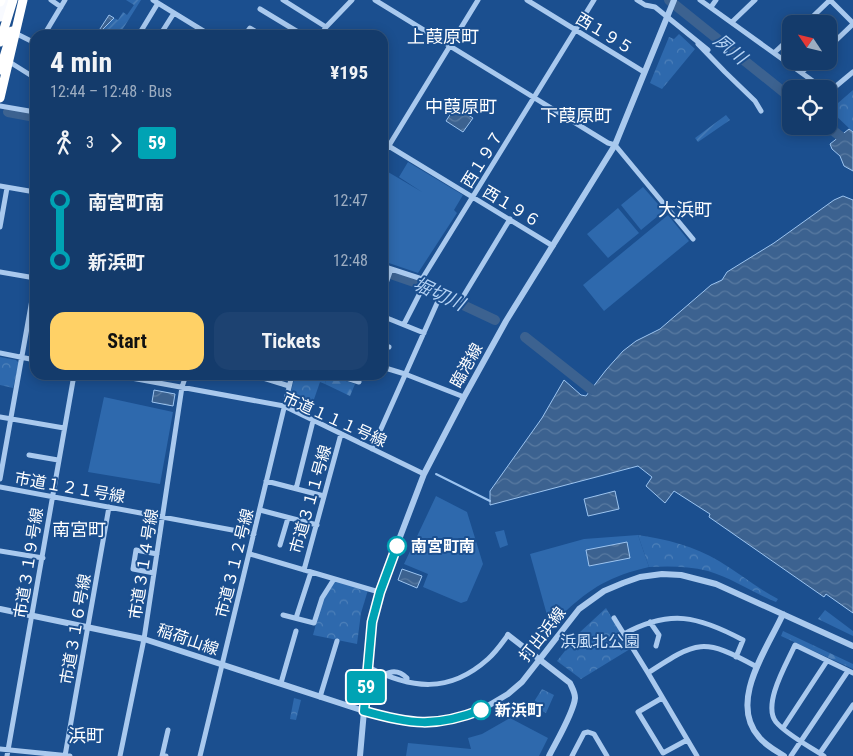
<!DOCTYPE html>
<meta charset="utf-8">
<style>
body{margin:0;font-family:"Roboto Condensed","Noto Sans JP",sans-serif;background:#1d4271;color:#f1f3f6;height:100vh;display:flex;flex-direction:column;font-size:19px;white-space:nowrap}
*{box-sizing:border-box;margin:0}
p{font-size:16px;color:#9dadc1}
.icon{flex:none;width:28px;height:28px;fill:none;stroke:currentColor;stroke-width:2;stroke-linecap:round;stroke-linejoin:round}
.map{position:relative;flex:1;overflow:hidden}
.details{position:absolute;left:30px;top:30px;width:358px;height:350px;display:flex;flex-direction:column;background:#143b6b;border-radius:15px;box-shadow:0 2px 12px #0003,0 0 0 1px #33557e}
.details>*{flex:none}
.badge{padding:0 10px;border-radius:4px;font-size:18px;line-height:32px}
.needle{width:32px;rotate:305deg}
.buttons{position:absolute;left:782px;top:15px;display:grid;gap:10px}
.buttons a{display:grid;place-items:center;width:55px;height:55px;border-radius:10px;background:#143b6b;box-shadow:0 2px 12px #0003,0 0 0 1px #33557e;font-size:25px}
.map>.badge{position:absolute;translate:-50% -50%;box-shadow:0 0 0 2px #fff}
.legs{display:flex;align-items:center;gap:8px;height:55px;padding:0 20px;font-size:16px}
.legs p{margin-inline-start:auto}
.head{display:flex;align-items:center;justify-content:space-between;height:85px;padding:0 20px}
h1{font-size:28px;font-weight:700;line-height:38px}
.primary-button{display:flex;gap:10px;margin-top:auto;padding:10px 20px}
.primary-button a{flex:1;height:58px;border-radius:15px;background:#ffd166;color:#111;font-size:20px;font-weight:700;line-height:58px;text-align:center}
.primary-button a+a{background:#1d4271;color:#f1f3f6}
ul{padding:0 20px;list-style:none}
li{display:flex;align-items:center;gap:18px;height:60px;font-size:19px}
li i{display:grid;place-items:center;width:8px;height:100%;margin:0 6px;background:currentColor}
li i::after{content:'';width:12px;height:12px;margin:-6px;border:4px solid;border-radius:50%;background:#143b6b}
li p{margin-inline-start:auto}
li:first-child i{background:linear-gradient(#0000 50%,currentColor 0)}
li:last-child i{background:linear-gradient(currentColor 50%,#0000 0)}
.map>svg:first-child{display:block}
.grass{fill:#2e69ad}
.forest{fill:url(#forest-firs)}
.park{fill:url(#park-crowns)}
.garden{fill:url(#garden-furrows)}
.water{fill:url(#water-waves);stroke:#9cc4f0}
.lines{fill:none;stroke-linecap:round;stroke-linejoin:round}
.stream{stroke:#9cc4f0;stroke-width:2}
.river{stroke:#3c6290;stroke-width:10}
.minor{stroke:#a9c9ee;stroke-width:5}
.tertiary{stroke:#a9c9ee;stroke-width:6}
.trunk{stroke:#f8faff;stroke-width:9}
.motorway{stroke:#fff;stroke-width:9}
.motorway-bridge{stroke:#fff;stroke-width:9}
.line-1-casing{stroke:#fff;stroke-width:11}
.line-1{stroke:#00a3b4;stroke-width:8}
.stop-1-dot{fill:#fff;stroke:#00a3b4;stroke-width:2.5}
.labels{text-anchor:middle;stroke-width:4;stroke-linejoin:round;paint-order:stroke}
.street-label{font-size:16px;fill:#fff;stroke:#1b4f8f}
.stop-label{font-size:16px;font-weight:bold;fill:#fff;stroke:#1b4f8f;text-anchor:start}
.park-label{font-size:16px;fill:#cfe3fa;stroke:#1b4f8f}
.neighbourhood-label{font-size:18px;fill:#fff;stroke:#1b4f8f}
.water-label{font-size:18px;font-style:italic;fill:#b5d3f5;stroke:#1b4f8f}
</style>
<div class="map">
<svg width="853" height="756" viewBox="0 0 853 756">
<defs>
<pattern id="forest-firs" width="22" height="20" patternUnits="userSpaceOnUse" patternTransform="scale(1.25)"><rect width="22" height="20" fill="#2e69ad"/><path d="M5 1l3.5 6h-7zM16 11l3.5 6h-7z" fill="#4d80b9"/></pattern>
<pattern id="park-crowns" width="20" height="18" patternUnits="userSpaceOnUse" patternTransform="scale(1.25)"><rect width="20" height="18" fill="#2e69ad"/><path d="M2 6a3 3 0 1 1 6 0M12 15a3 3 0 1 1 6 0" fill="none" stroke="#4d80b9"/></pattern>
<pattern id="garden-furrows" width="10" height="10" patternUnits="userSpaceOnUse" patternTransform="scale(1.25)"><rect width="10" height="10" fill="#2e69ad"/><path d="M-1 1l2-2M0 10L10 0M9 11l2-2" fill="none" stroke="#4d80b9"/></pattern>
<pattern id="water-waves" width="16" height="10" patternUnits="userSpaceOnUse" patternTransform="scale(1.25)"><rect width="16" height="10" fill="#3c6290"/><path d="M0 5q4-4 8 0t8 0" fill="none" stroke="#597aa1"/></pattern>
</defs>
<rect width="100%" height="100%" fill="#1b4f8f"/>
<path class="grass" d="M 408,162 L 463,195 L 454,210 L 457,213 L 418,273 L 383,261 L 383,169 L 422,192 L 399,177 Z
M 643,187 L 664,211 L 641,230 L 621,205 Z
M 618,208 L 639,233 L 608,258 L 587,234 Z
M 668,215 L 689,241 L 604,311 L 583,285 Z
M 104,397 L 173,412 L 160,484 L 88,472 Z
M 436,496 L 467,512 L 483,564 L 467,601 L 461,603 L 423,587 L 428,574 L 404,564 Z
M 504,530 L 508,545 L 500,548 L 495,532 Z
M 638,535 L 649,567 C 611,576 591,587 563,614 L 553,609 L 547,615 L 530,554 L 584,539 Z
M 510,718 L 548,738 L 539,756 L 406,756 L 408,743 L 471,749 L 468,738 L 482,734 Z"/>
<path class="forest" d="M 327,375 L 355,384 L 350,396 L 325,384 Z
M 825,610 L 853,631 L 853,636 L 818,619 Z
M 783,631 L 853,664 L 853,669 L 781,636 Z"/>
<path class="park" d="M 679,34 L 695,49 L 662,89 L 650,83 L 669,37 L 674,39 Z
M 853,90 L 853,132 L 830,110 Z
M 0,357 L 16,360 L 19,363 L 13,388 L 0,385 Z
M 295,375 L 327,375 L 325,384 L 320,382 L 312,405 L 290,396 Z
M 638,535 C 666,539 694,546 719,561 C 739,573 757,588 778,599 L 776,602 C 753,593 732,578 708,571 C 688,566 669,566 649,567 Z
M 335,580 L 368,590 L 361,613 L 357,644 L 313,635 L 323,599 Z
M 606,608 L 630,649 L 581,679 L 557,661 L 579,633 Z
M 542,689 L 554,695 L 546,713 L 535,707 L 535,700 Z
M 294,698 L 301,700 L 296,720 L 290,719 Z"/>
<path class="garden" d="M 126,0 L 141,0 L 119,35 L 106,35 L 102,30 L 114,18 L 118,20 L 123,12 L 127,15 L 134,5 Z
M 726,115 L 730,120 L 698,142 L 695,138 Z"/>
<path class="water" d="M 109,15 L 114,18 L 102,30 L 106,35 L 102,35 L 98,32 Z
M 455,107 L 473,118 L 463,132 L 446,121 Z
M 849,129 L 853,132 L 853,171 L 844,166 L 840,156 L 832,149 L 830,144 Z
M 843,196 L 853,200 L 853,613 L 826,594 L 824,597 L 709,517 L 710,514 L 674,491 L 665,503 L 646,486 L 652,477 L 638,466 L 490,505 L 490,491 L 542,418 L 564,380 L 581,395 L 586,396 L 606,370 L 623,351 L 636,341 L 660,329 L 711,285 L 722,280 L 727,272 L 774,243 L 834,200 Z
M 154,390 L 175,394 L 173,406 L 152,402 Z
M 615,491 L 619,509 L 588,516 L 584,499 Z
M 627,542 L 630,558 L 589,566 L 586,550 Z
M 402,569 L 422,576 L 417,588 L 398,580 Z"/>
<g class="lines">
<path class="stream" d="M 436,474 L 490,501"/>
<path class="river" d="M 669,0 L 791,98
M 8,112 L 35,117
M 827,126 L 840,136
M 382,271 L 414,282 L 495,320
M 525,337 L 592,390"/>
<path class="minor" d="M 51,0 L 61,7
M 153,0 L 210,35
M 283,0 L 326,27
M 375,0 L 608,143 L 615,145 L 693,239
M 527,0 L 644,72
M 637,0 L 645,5 L 655,7 L 708,50
M 700,0 L 824,89
M 711,7 L 716,0
M 260,9 L 303,35
M 732,22 L 755,0
M 805,24 L 830,0 L 853,23
M 15,33 L 35,43
M 44,35 L 65,0
M 147,35 L 141,31 L 158,3
M 160,35 L 174,13
M 245,35 L 250,28 L 261,35
M 321,35 L 326,27 L 352,0
M 698,44 L 725,72 L 755,101 L 761,111
M 829,47 L 853,24
M 775,52 L 791,37
M 8,61 L 35,78
M 802,72 L 814,61
M 829,92 L 853,72
M 0,106 L 35,112
M 382,142 L 553,246
M 382,157 L 478,0
M 0,186 L 35,192
M 0,227 L 7,188
M 382,266 L 422,279
M 0,272 L 35,278
M 422,279 L 594,0
M 382,295 L 391,269
M 461,300 L 510,219
M 382,316 L 424,333
M 404,324 L 422,289 L 423,283 L 422,279
M 382,345 L 389,347
M 0,353 L 35,360
M 382,367 L 405,374 L 464,397
M 115,375 L 284,406 L 424,474
M 337,375 L 359,382
M 260,377 L 289,386
M 0,417 L 64,428
M 372,449 L 438,301
M 29,455 L 58,460
M 0,479 L 35,283
M 266,481 L 324,496
M 0,487 L 254,534
M 296,489 L 313,421
M 260,510 L 317,525
M 280,545 L 288,518
M 0,551 L 43,558
M 250,554 L 379,592
M 304,570 L 341,434
M 154,573 L 133,569 L 136,550 L 157,554
M 283,615 L 314,623 L 322,598 L 334,579
M 296,618 L 311,572
M 614,618 L 648,673
M 650,622 L 659,635 L 656,646
M 624,634 C 670,609 698,616 743,640 L 736,657
M 368,667 C 411,689 449,694 488,659 C 496,652 502,643 508,635
M 384,675 C 392,670 400,671 407,678 L 407,682
M 281,683 L 296,631
M 320,697 L 337,641
M 662,698 L 638,712 L 663,753 L 687,740
M 783,728 L 827,661
M 0,749 L 70,756
M 820,753 L 853,705
M 7,756 L 74,375
M 65,756 L 109,507
M 120,756 L 144,639 L 182,387 L 186,375
M 166,756 L 162,756 L 168,730
M 200,756 L 292,375
M 572,756 L 584,733 L 588,732 L 594,734 L 607,756
M 697,756 L 648,673 C 697,641 703,637 757,667
M 791,756 L 848,671
M 824,756 C 809,746 787,735 776,722 C 762,704 787,663 795,645 L 853,673"/>
<path class="tertiary" d="M 0,609 L 144,639 L 364,711 L 403,721 L 415,722 L 440,722 L 469,715 L 481,710 L 508,694 L 522,682 L 579,609 L 604,591 L 623,583 L 640,577 L 662,574 L 681,575 L 716,584 L 853,646
M 783,614 C 767,649 728,702 759,737 C 765,745 775,750 784,756
M 508,635 L 570,683 C 572,688 575,692 575,698 C 574,712 556,742 549,756
M 360,756 L 372,621 L 379,592 L 424,474 L 464,397 L 506,321 L 615,145 L 674,0"/>
<path class="trunk" d="M 0,17 L 5,0"/>
<path class="motorway" d="M 0,2 L 1,0
M 0,42 L 13,0
M 0,70 L 12,31"/>
<path class="motorway-bridge" d="M 0,98 L 23,0"/>
</g>
<g class="lines">
<g class="line-1-casing">
<path id="line-1" d="M 397,546 L 380,592 L 372,622 L 364,711 C 410,724 435,728 481,710"/>
</g>
<use href="#line-1" class="line-1"/>
</g>
<g class="stop-1-dot">
<circle cx="397" cy="546" r="9"/>
<circle cx="481" cy="710" r="9"/>
</g>
<g class="labels">
<g class="street-label">
<text transform="translate(605 33) rotate(31)" y="6">西１９５</text>
<text transform="translate(482 159) rotate(-58)" y="6">西１９７</text>
<text transform="translate(512 206) rotate(31)" y="6">西１９６</text>
<text transform="translate(466 365) rotate(-61)" y="6">臨港線</text>
<text transform="translate(335 419) rotate(24)" y="6">市道１１１号線</text>
<text transform="translate(70 487) rotate(10)" y="6">市道１２１号線</text>
<text transform="translate(310 499) rotate(-74)" y="6">市道３１１号線</text>
<text transform="translate(28 563) rotate(-81)" y="6">市道３１９号線</text>
<text transform="translate(234 563) rotate(-76)" y="6">市道３１２号線</text>
<text transform="translate(143 564) rotate(-81)" y="6">市道３１４号線</text>
<text transform="translate(75 629) rotate(-80)" y="6">市道３１６号線</text>
<text transform="translate(542 634) rotate(-52)" y="6">打出浜線</text>
<text transform="translate(188 639) rotate(19)" y="6">稲荷山線</text>
</g>
<g class="stop-label">
<text x="411" y="552">南宮町南</text>
<text x="495" y="716">新浜町</text>
</g>
<g class="park-label">
<text x="600" y="647">浜風北公園</text>
</g>
<g class="neighbourhood-label">
<text x="443" y="43">上葭原町</text>
<text x="461" y="113">中葭原町</text>
<text x="576" y="122">下葭原町</text>
<text x="685" y="216">大浜町</text>
<text x="79" y="536">南宮町</text>
<text x="86" y="742">浜町</text>
</g>
<g class="water-label">
<text transform="translate(730 49) rotate(39)" y="6">夙川</text>
<text transform="translate(439 294) rotate(25)" y="6">堀切川</text>
</g>
</g>
</svg>
<div class="buttons">
<a><svg class="needle" viewBox="-14 -14 28 28"><path d="M0-13l5 13h-10z" fill="#e53935"/><path d="M0 13l5-13h-10z" fill="#9dadc1"/></svg></a>
<a><svg class="icon" aria-label="locate" viewBox="0 0 24 24"><circle cx="12" cy="12" r="6"/><path d="M12 2v4M12 18v4M2 12h4M18 12h4"/></svg></a>
</div>
<b class="badge" style="left:366px;top:687px;background:#00a3b4;color:#fff">59</b>
<section class="details">
<div class="head"><div><h1>4 min</h1><p>12:44 – 12:48 · Bus</p></div><b>¥195</b></div>
<div class="legs"><svg class="icon" aria-label="walk" viewBox="0 0 24 24"><circle cx="13" cy="4" r="2"/><path d="M13 8l-2 6 4 7M11 14l-3 7M7 12l3-4h3l4 4"/></svg>3<svg class="icon" aria-label="forward" viewBox="0 0 24 24"><path d="M9 5l7 7-7 7"/></svg><b class="badge" style="background:#00a3b4;color:#fff">59</b></div>
<ul>
<li><i style="color:#00a3b4"></i><b>南宮町南</b><p>12:47</p></li>
<li><i style="color:#00a3b4"></i><b>新浜町</b><p>12:48</p></li>
</ul>
<div class="primary-button"><a>Start</a><a>Tickets</a></div>
</section>
</div>
